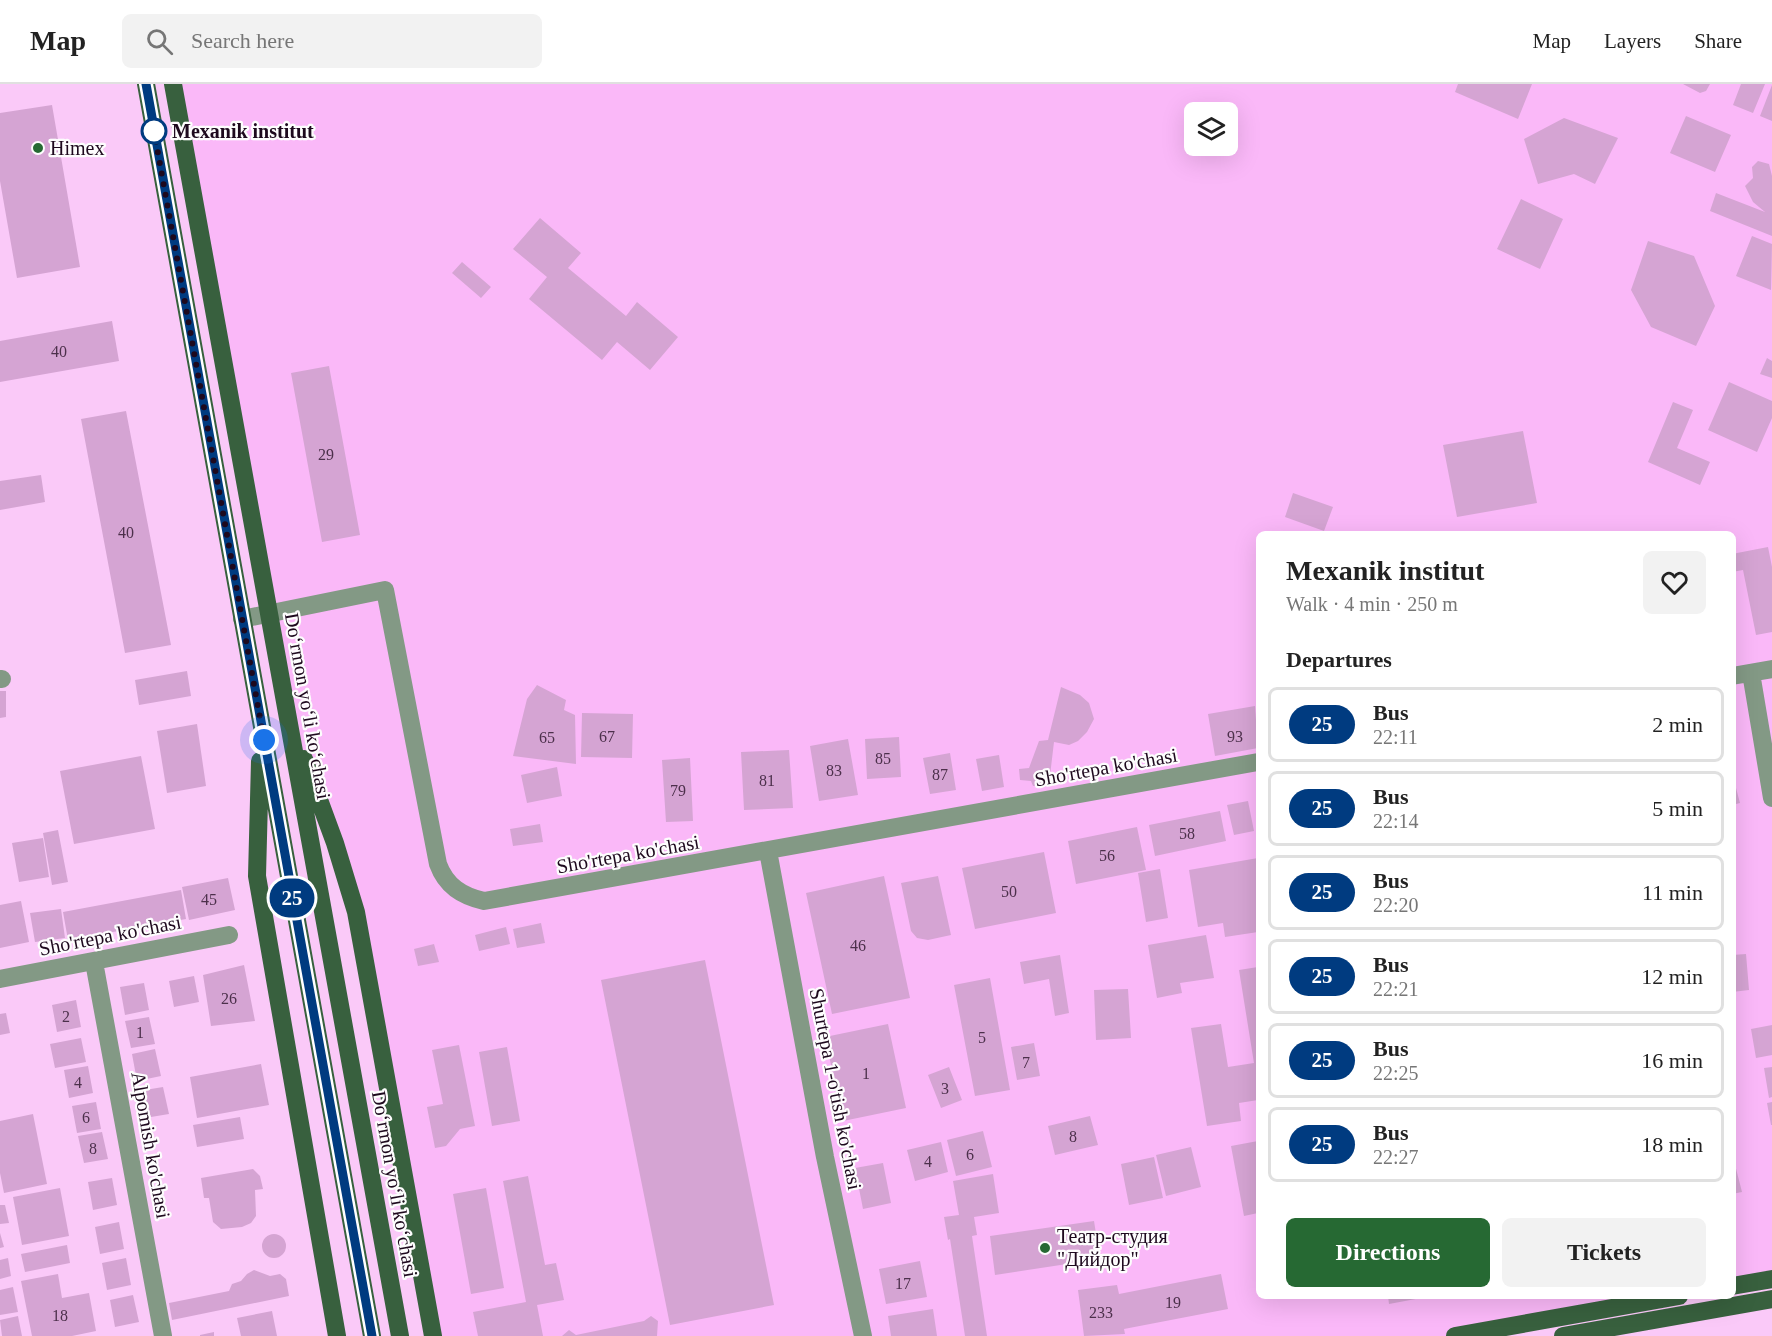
<!DOCTYPE html>
<meta charset="utf-8">
<style>
body{margin:0;font-family:Georgia,serif;background:#f2f2f2;color:#222;height:100vh;display:flex;flex-direction:column;font-size:22px;white-space:nowrap}
*{box-sizing:border-box;margin:0}
p{font-size:20px;color:#767676}
.icon{flex:none;width:33px;height:33px;fill:none;stroke:currentColor;stroke-width:2;stroke-linecap:round;stroke-linejoin:round}
.map{position:relative;flex:1;overflow:hidden}
.details{position:absolute;left:1256px;top:447px;width:480px;height:768px;display:flex;flex-direction:column;background:#fff;border-radius:9px;box-shadow:0 6px 24px #0002}
.details>*{flex:none}
.badge{padding:0 12px;border-radius:20px;font-size:21px;line-height:39px}
.tools{position:absolute;left:1184px;top:18px;display:grid;gap:12px}
.tools a{display:grid;place-items:center;width:54px;height:54px;border-radius:9px;background:#fff;box-shadow:0 6px 24px #0002;font-size:30px}
.you{position:absolute;width:30px;height:30px;margin:-15px;border:4px solid #fff;border-radius:50%;background:#1a73e8;box-shadow:0 0 0 9px #1a73e833}
.map>.badge{position:absolute;translate:-50% -50%;box-shadow:0 0 0 3px #fff}
h2{padding:0 30px;font-size:22px;line-height:54px}
.round{display:grid;place-items:center;flex:none;width:63px;height:63px;border-radius:9px;background:#f2f2f2}
.headline{display:flex;align-items:center;justify-content:space-between;height:102px;padding:0 30px}
h1{font-size:28px;font-weight:800;line-height:45px}
.cta{display:flex;gap:12px;margin-top:auto;padding:12px 30px}
.cta a{flex:1;height:69px;border-radius:9px;background:#266933;color:#fff;font-size:24px;font-weight:800;line-height:69px;text-align:center}
.cta a+a{background:#f2f2f2;color:#222}
ul{padding:0;list-style:none}
li{display:flex;align-items:center;gap:18px;height:75px;margin:0 12px 9px;padding:0 18px;border:3px solid #e0e0e0;border-radius:9px}
li div{flex:1}
li b{display:block;font-size:22px}
li em{font-style:normal}
li .badge{min-width:66px;font-weight:700;text-align:center}
header{display:flex;align-items:center;gap:36px;box-sizing:border-box;height:84px;padding:0 30px;background:#fff;border-bottom:2px solid #e0e0e0}
header strong{font-size:28px}
nav{display:flex;gap:33px;margin-inline-start:auto;font-size:21px}
.search{width:420px;height:54px;background:#f2f2f2;display:flex;align-items:center;gap:15px;box-sizing:border-box;padding:0 21px;border-radius:9px;color:#767676;font-size:22px}
.map>svg:first-child{display:block}
.built{fill:#fab8f8;fill-rule:evenodd}
.building{fill:#d5a4d3}
.lines{fill:none;stroke-linecap:round;stroke-linejoin:round}
.minor{stroke:#839985;stroke-width:18}
.major{stroke:#38603e;stroke-width:18}
.line-casing{stroke:#fff;stroke-width:14}
.line{stroke:#003b80;stroke-width:9}
.walk{stroke:#1e091e;stroke-width:6;stroke-dasharray:0 10.8}
.stop-dot{fill:#fff;stroke:#003b80;stroke-width:3}
.poi-dot{fill:#266933;stroke:#fdfdfd;stroke-width:2}
.labels{text-anchor:middle;stroke-width:4.5;stroke-linejoin:round;paint-order:stroke}
.number-label{font-size:16px;fill:#4c304b}
.stop-label{font-size:20px;font-weight:bold;fill:#1e091e;stroke:#fdfdfd;text-anchor:start}
.poi-label{font-size:20px;fill:#1e091e;stroke:#fdfdfd;text-anchor:start}
.street-label{font-size:20px;fill:#1e091e;stroke:#fdfdfd}
</style>
<header>
<strong>Map</strong>
<div class="search"><svg class="icon" aria-label="search" viewBox="0 0 24 24"><circle cx="10" cy="10" r="6"/><path d="M15 15l6 6"/></svg>Search here</div>
<nav><a>Map</a><a>Layers</a><a>Share</a></nav>
</header>
<div class="map">
<svg width="1772" height="1252" viewBox="0 0 1772 1252">
<rect width="100%" height="100%" fill="#fac9f8"/>
<path class="built" d="M 173,0 L 1772,0 L 1772,1195 L 1733,1202 L 1732,450 L 1258,450 L 1258,1212 L 1679,1212 L 1455,1252 L 433,1252 L 356,828 L 287,628 ZM 1194,28 L 1227,28 L 1227,62 L 1194,62 Z"/>
<path class="building" d="M 1458,0 L 1532,0 L 1518,35 L 1455,8 Z
M 1683,0 L 1710,0 L 1706,7 L 1700,9 Z
M 1741,0 L 1765,0 L 1753,29 L 1733,21 Z
M 1772,1 L 1772,37 L 1760,32 Z
M 52,21 L 80,183 L 17,194 L 0,97 L 0,29 Z
M 1686,32 L 1731,51 L 1715,88 L 1670,69 Z
M 1564,34 L 1618,54 L 1595,100 L 1574,90 L 1538,100 L 1524,55 Z
M 1758,77 L 1769,80 L 1772,92 L 1772,152 L 1710,127 L 1716,109 L 1765,128 L 1753,118 L 1745,102 L 1753,94 L 1752,83 Z
M 1521,115 L 1563,135 L 1540,185 L 1497,165 Z
M 540,134 L 581,169 L 568,184 L 626,232 L 637,218 L 678,253 L 650,286 L 617,258 L 602,276 L 529,215 L 547,193 L 513,165 Z
M 1752,152 L 1772,160 L 1771,206 L 1736,192 Z
M 1648,157 L 1694,172 L 1715,222 L 1696,262 L 1651,243 L 1631,206 Z
M 462,178 L 491,203 L 481,214 L 452,189 Z
M 112,237 L 119,277 L 0,298 L 0,257 Z
M 1767,274 L 1772,277 L 1772,294 L 1760,290 Z
M 329,282 L 360,451 L 322,458 L 291,289 Z
M 1729,298 L 1772,317 L 1772,334 L 1757,368 L 1708,346 Z
M 1673,318 L 1693,326 L 1677,364 L 1710,378 L 1700,401 L 1648,378 Z
M 126,327 L 171,561 L 125,569 L 81,335 Z
M 1523,347 L 1537,419 L 1457,433 L 1443,361 Z
M 41,391 L 45,418 L 0,426 L 0,397 Z
M 1293,409 L 1333,423 L 1324,447 L 1285,433 Z
M 1768,463 L 1772,483 L 1772,548 L 1756,551 L 1743,486 L 1732,488 L 1732,470 Z
M 187,587 L 191,612 L 139,621 L 135,596 Z
M 537,601 L 566,616 L 564,626 L 575,631 L 576,680 L 513,672 L 527,615 Z
M 1061,603 L 1080,611 L 1089,619 L 1094,635 L 1087,648 L 1078,657 L 1069,661 L 1054,658 L 1049,700 L 1033,702 L 1031,697 L 1020,696 L 1019,685 L 1029,684 L 1039,657 L 1048,656 Z
M 0,607 L 6,607 L 6,633 L 0,634 Z
M 1255,622 L 1258,664 L 1215,672 L 1208,630 Z
M 582,629 L 633,630 L 632,674 L 581,673 Z
M 197,640 L 206,702 L 167,709 L 157,647 Z
M 899,653 L 901,693 L 867,695 L 865,655 Z
M 848,655 L 858,711 L 819,717 L 810,662 Z
M 789,666 L 793,724 L 744,726 L 741,668 Z
M 950,669 L 956,706 L 930,710 L 923,674 Z
M 999,671 L 1004,703 L 982,707 L 976,675 Z
M 141,672 L 155,745 L 74,760 L 60,687 Z
M 690,674 L 693,737 L 666,738 L 662,676 Z
M 557,683 L 562,712 L 527,719 L 521,691 Z
M 1732,689 L 1740,719 L 1732,721 Z
M 1248,717 L 1254,747 L 1234,751 L 1227,721 Z
M 1220,727 L 1226,757 L 1155,772 L 1149,741 Z
M 540,740 L 543,758 L 513,762 L 510,745 Z
M 1137,743 L 1146,786 L 1076,800 L 1068,757 Z
M 58,746 L 68,798 L 52,801 L 43,749 Z
M 43,754 L 49,793 L 19,798 L 12,759 Z
M 1044,768 L 1056,829 L 975,845 L 962,784 Z
M 1258,774 L 1258,848 L 1225,853 L 1223,839 L 1198,843 L 1189,786 Z
M 1160,785 L 1168,834 L 1146,838 L 1138,789 Z
M 884,792 L 910,914 L 832,930 L 806,809 Z
M 938,792 L 951,851 L 928,856 L 917,854 L 911,847 L 901,799 Z
M 228,794 L 235,826 L 189,836 L 182,803 Z
M 181,806 L 186,835 L 68,856 L 63,828 Z
M 21,817 L 29,858 L 0,864 L 0,821 Z
M 61,825 L 65,854 L 35,858 L 30,829 Z
M 541,839 L 545,859 L 517,864 L 513,845 Z
M 506,843 L 510,860 L 479,867 L 475,851 Z
M 1206,851 L 1214,894 L 1180,899 L 1182,909 L 1157,914 L 1148,861 Z
M 434,860 L 439,878 L 418,882 L 414,865 Z
M 1746,870 L 1749,906 L 1732,908 L 1732,871 Z
M 1060,871 L 1069,929 L 1055,932 L 1049,895 L 1024,900 L 1020,878 Z
M 705,876 L 774,1221 L 670,1241 L 601,896 Z
M 244,881 L 255,937 L 211,942 L 203,891 Z
M 1258,883 L 1258,1016 L 1239,1019 L 1241,1037 L 1207,1042 L 1191,944 L 1221,940 L 1228,983 L 1254,979 L 1239,886 Z
M 194,892 L 199,918 L 174,923 L 169,897 Z
M 990,894 L 1010,1006 L 975,1012 L 954,901 Z
M 144,899 L 149,926 L 125,931 L 120,903 Z
M 1128,905 L 1131,954 L 1096,956 L 1094,906 Z
M 76,916 L 81,943 L 57,948 L 52,921 Z
M 6,929 L 10,949 L 0,951 L 0,930 Z
M 149,933 L 155,960 L 131,964 L 125,937 Z
M 888,940 L 906,1024 L 843,1037 L 825,953 Z
M 1772,941 L 1772,971 L 1756,974 L 1751,945 Z
M 81,954 L 86,978 L 55,984 L 50,960 Z
M 1034,959 L 1040,992 L 1017,996 L 1011,963 Z
M 459,961 L 475,1042 L 460,1045 L 446,1062 L 435,1064 L 427,1023 L 443,1020 L 432,966 Z
M 507,963 L 520,1037 L 492,1042 L 479,968 Z
M 155,965 L 161,992 L 137,997 L 132,970 Z
M 261,980 L 269,1021 L 197,1034 L 190,993 Z
M 88,982 L 93,1009 L 69,1014 L 64,986 Z
M 949,983 L 962,1016 L 941,1024 L 928,991 Z
M 1772,983 L 1772,1013 L 1769,1014 L 1764,984 Z
M 163,1003 L 169,1030 L 145,1034 L 139,1007 Z
M 96,1018 L 101,1045 L 77,1049 L 72,1022 Z
M 1772,1018 L 1772,1041 L 1771,1041 L 1767,1019 Z
M 33,1030 L 47,1100 L 4,1109 L 0,1089 L 0,1037 Z
M 1090,1032 L 1098,1061 L 1055,1071 L 1048,1042 Z
M 240,1033 L 244,1055 L 197,1063 L 193,1041 Z
M 983,1047 L 992,1083 L 956,1092 L 947,1056 Z
M 102,1048 L 108,1075 L 84,1079 L 78,1052 Z
M 1258,1057 L 1258,1129 L 1244,1132 L 1231,1062 Z
M 941,1058 L 948,1088 L 915,1097 L 907,1066 Z
M 1191,1063 L 1201,1103 L 1166,1112 L 1156,1071 Z
M 1732,1069 L 1742,1108 L 1732,1110 Z
M 1154,1073 L 1163,1114 L 1129,1121 L 1121,1080 Z
M 883,1079 L 891,1119 L 863,1125 L 855,1084 Z
M 253,1085 L 260,1092 L 263,1105 L 255,1106 L 256,1132 L 251,1139 L 242,1143 L 221,1145 L 213,1138 L 209,1114 L 204,1114 L 201,1094 Z
M 993,1090 L 999,1129 L 974,1133 L 977,1151 L 972,1152 L 987,1252 L 965,1252 L 950,1155 L 948,1156 L 944,1133 L 959,1131 L 953,1097 Z
M 528,1092 L 545,1181 L 556,1179 L 564,1216 L 537,1221 L 543,1252 L 478,1252 L 473,1228 L 526,1218 L 503,1097 Z
M 112,1094 L 117,1121 L 93,1126 L 88,1098 Z
M 60,1104 L 69,1152 L 22,1161 L 13,1113 Z
M 486,1104 L 504,1204 L 471,1210 L 453,1110 Z
M 0,1121 L 5,1121 L 9,1139 L 0,1140 Z
M 1094,1137 L 1100,1175 L 995,1191 L 990,1152 Z
M 119,1138 L 124,1165 L 100,1170 L 95,1143 Z
M 0,1149 L 4,1163 L 0,1164 Z
M262 1162a12 12 0 1 1 24 0a12 12 0 1 1-24 0Z
M 67,1161 L 70,1179 L 25,1188 L 21,1170 Z
M 8,1174 L 11,1192 L 0,1195 L 0,1176 Z
M 126,1174 L 131,1201 L 107,1206 L 102,1179 Z
M 920,1177 L 927,1213 L 886,1220 L 879,1185 Z
M 254,1186 L 270,1192 L 280,1190 L 286,1195 L 289,1212 L 172,1236 L 169,1219 L 229,1207 L 232,1200 L 241,1197 L 247,1190 Z
M 58,1190 L 62,1214 L 89,1209 L 96,1247 L 72,1252 L 32,1252 L 21,1197 Z
M 1221,1190 L 1228,1225 L 1124,1245 L 1125,1250 L 1084,1252 L 1078,1206 L 1117,1201 L 1119,1210 Z
M 13,1203 L 18,1228 L 0,1231 L 0,1206 Z
M 133,1211 L 139,1238 L 115,1243 L 110,1216 Z
M 1388,1212 L 1421,1212 L 1421,1214 L 1389,1220 Z
M 933,1225 L 937,1252 L 891,1252 L 888,1232 Z
M 272,1227 L 277,1252 L 241,1252 L 237,1234 Z
M 18,1232 L 22,1252 L 2,1252 L 0,1236 Z
M 651,1232 L 658,1237 L 657,1252 L 562,1252 L 569,1246 L 576,1251 L 644,1237 Z
M 214,1248 L 214,1252 L 200,1252 L 200,1251 Z"/>
<g class="lines">
<path class="minor" d="M 242,535 L 385,506 L 438,780 C 446,802 462,812 484,817 L 1258,678
M 1751,589 L 1772,714
M 1732,592 L 1772,585
M 0,595 L 2,595
M 768,767 L 825,1073 L 863,1252
M 94,878 L 163,1252
M 0,895 L 229,851"/>
<path class="major" d="M 146,0 L 372,1252
M 173,0 L 400,1252
M 304,675 L 335,759 L 356,828 L 433,1252
M 260,677 L 257,792 L 337,1252
M 1732,1202 L 1772,1195
M 1455,1252 L 1679,1212
M 1563,1252 L 1772,1215"/>
</g>
<g class="lines">
<g class="line-casing">
<path id="line" d="M 146,0 L 372,1252"/>
</g>
<use href="#line" class="line"/>
<path class="walk" d="M 154,47 L 264,656"/>
</g>
<circle class="stop-dot" cx="154" cy="47" r="12"/>
<g class="poi-dot">
<circle cx="38" cy="64" r="6"/>
<circle cx="1045" cy="1164" r="6"/>
</g>
<g class="labels">
<g class="number-label">
<text x="59" y="273">40</text>
<text x="326" y="376">29</text>
<text x="126" y="454">40</text>
<text x="607" y="658">67</text>
<text x="1235" y="658">93</text>
<text x="547" y="659">65</text>
<text x="883" y="680">85</text>
<text x="834" y="692">83</text>
<text x="940" y="696">87</text>
<text x="767" y="702">81</text>
<text x="678" y="712">79</text>
<text x="1187" y="755">58</text>
<text x="1107" y="777">56</text>
<text x="1009" y="813">50</text>
<text x="209" y="821">45</text>
<text x="858" y="867">46</text>
<text x="229" y="920">26</text>
<text x="66" y="938">2</text>
<text x="140" y="954">1</text>
<text x="982" y="959">5</text>
<text x="1026" y="984">7</text>
<text x="866" y="995">1</text>
<text x="78" y="1004">4</text>
<text x="945" y="1010">3</text>
<text x="86" y="1039">6</text>
<text x="1073" y="1058">8</text>
<text x="93" y="1070">8</text>
<text x="970" y="1076">6</text>
<text x="928" y="1083">4</text>
<text x="903" y="1205">17</text>
<text x="1173" y="1224">19</text>
<text x="1101" y="1234">233</text>
<text x="60" y="1237">18</text>
</g>
<g class="stop-label">
<text x="172" y="54">Mexanik institut</text>
</g>
<g class="poi-label">
<text x="50" y="71">Himex</text>
<text x="1057" y="1159">Театр-студия<tspan x="1057" dy="23">"Дийдор"</tspan></text>
</g>
<g class="street-label">
<text transform="translate(308 622) rotate(80)" y="7">Do‘rmon yo‘li ko‘chasi</text>
<text transform="translate(1106 683) rotate(-10)" y="7">Sho'rtepa ko'chasi</text>
<text transform="translate(628 770) rotate(-10)" y="7">Sho'rtepa ko'chasi</text>
<text transform="translate(110 851) rotate(-11)" y="7">Sho'rtepa ko'chasi</text>
<text transform="translate(836 1005) rotate(79)" y="7">Shurtepa 1-o'tish ko'chasi</text>
<text transform="translate(151 1061) rotate(80)" y="7">Alpomish ko'chasi</text>
<text transform="translate(395 1100) rotate(80)" y="7">Do‘rmon yo‘li ko‘chasi</text>
</g>
</g>
</svg>
<div class="tools">
<a><svg class="icon" aria-label="layers" viewBox="0 0 24 24"><path d="M12 4l9 5-9 5-9-5zM3 14l9 5 9-5"/></svg></a>
</div>
<div class="you" style="left:264px;top:656px"></div>
<b class="badge" style="left:292px;top:814px;background:#003b80;color:#fff">25</b>
<section class="details">
<div class="headline"><div><h1>Mexanik institut</h1><p>Walk · 4 min · 250 m</p></div><a class="round"><svg class="icon" aria-label="heart" viewBox="0 0 24 24"><path d="M12 20l-8-8c-3-5 5-10 8-4 3-6 11-1 8 4z"/></svg></a></div>
<h2>Departures</h2>
<ul>
<li><span class="badge" style="background:#003b80;color:#fff">25</span><div><b>Bus</b><p>22:11</p></div><em>2 min</em></li>
<li><span class="badge" style="background:#003b80;color:#fff">25</span><div><b>Bus</b><p>22:14</p></div><em>5 min</em></li>
<li><span class="badge" style="background:#003b80;color:#fff">25</span><div><b>Bus</b><p>22:20</p></div><em>11 min</em></li>
<li><span class="badge" style="background:#003b80;color:#fff">25</span><div><b>Bus</b><p>22:21</p></div><em>12 min</em></li>
<li><span class="badge" style="background:#003b80;color:#fff">25</span><div><b>Bus</b><p>22:25</p></div><em>16 min</em></li>
<li><span class="badge" style="background:#003b80;color:#fff">25</span><div><b>Bus</b><p>22:27</p></div><em>18 min</em></li>
</ul>
<div class="cta"><a>Directions</a><a>Tickets</a></div>
</section>
</div>
